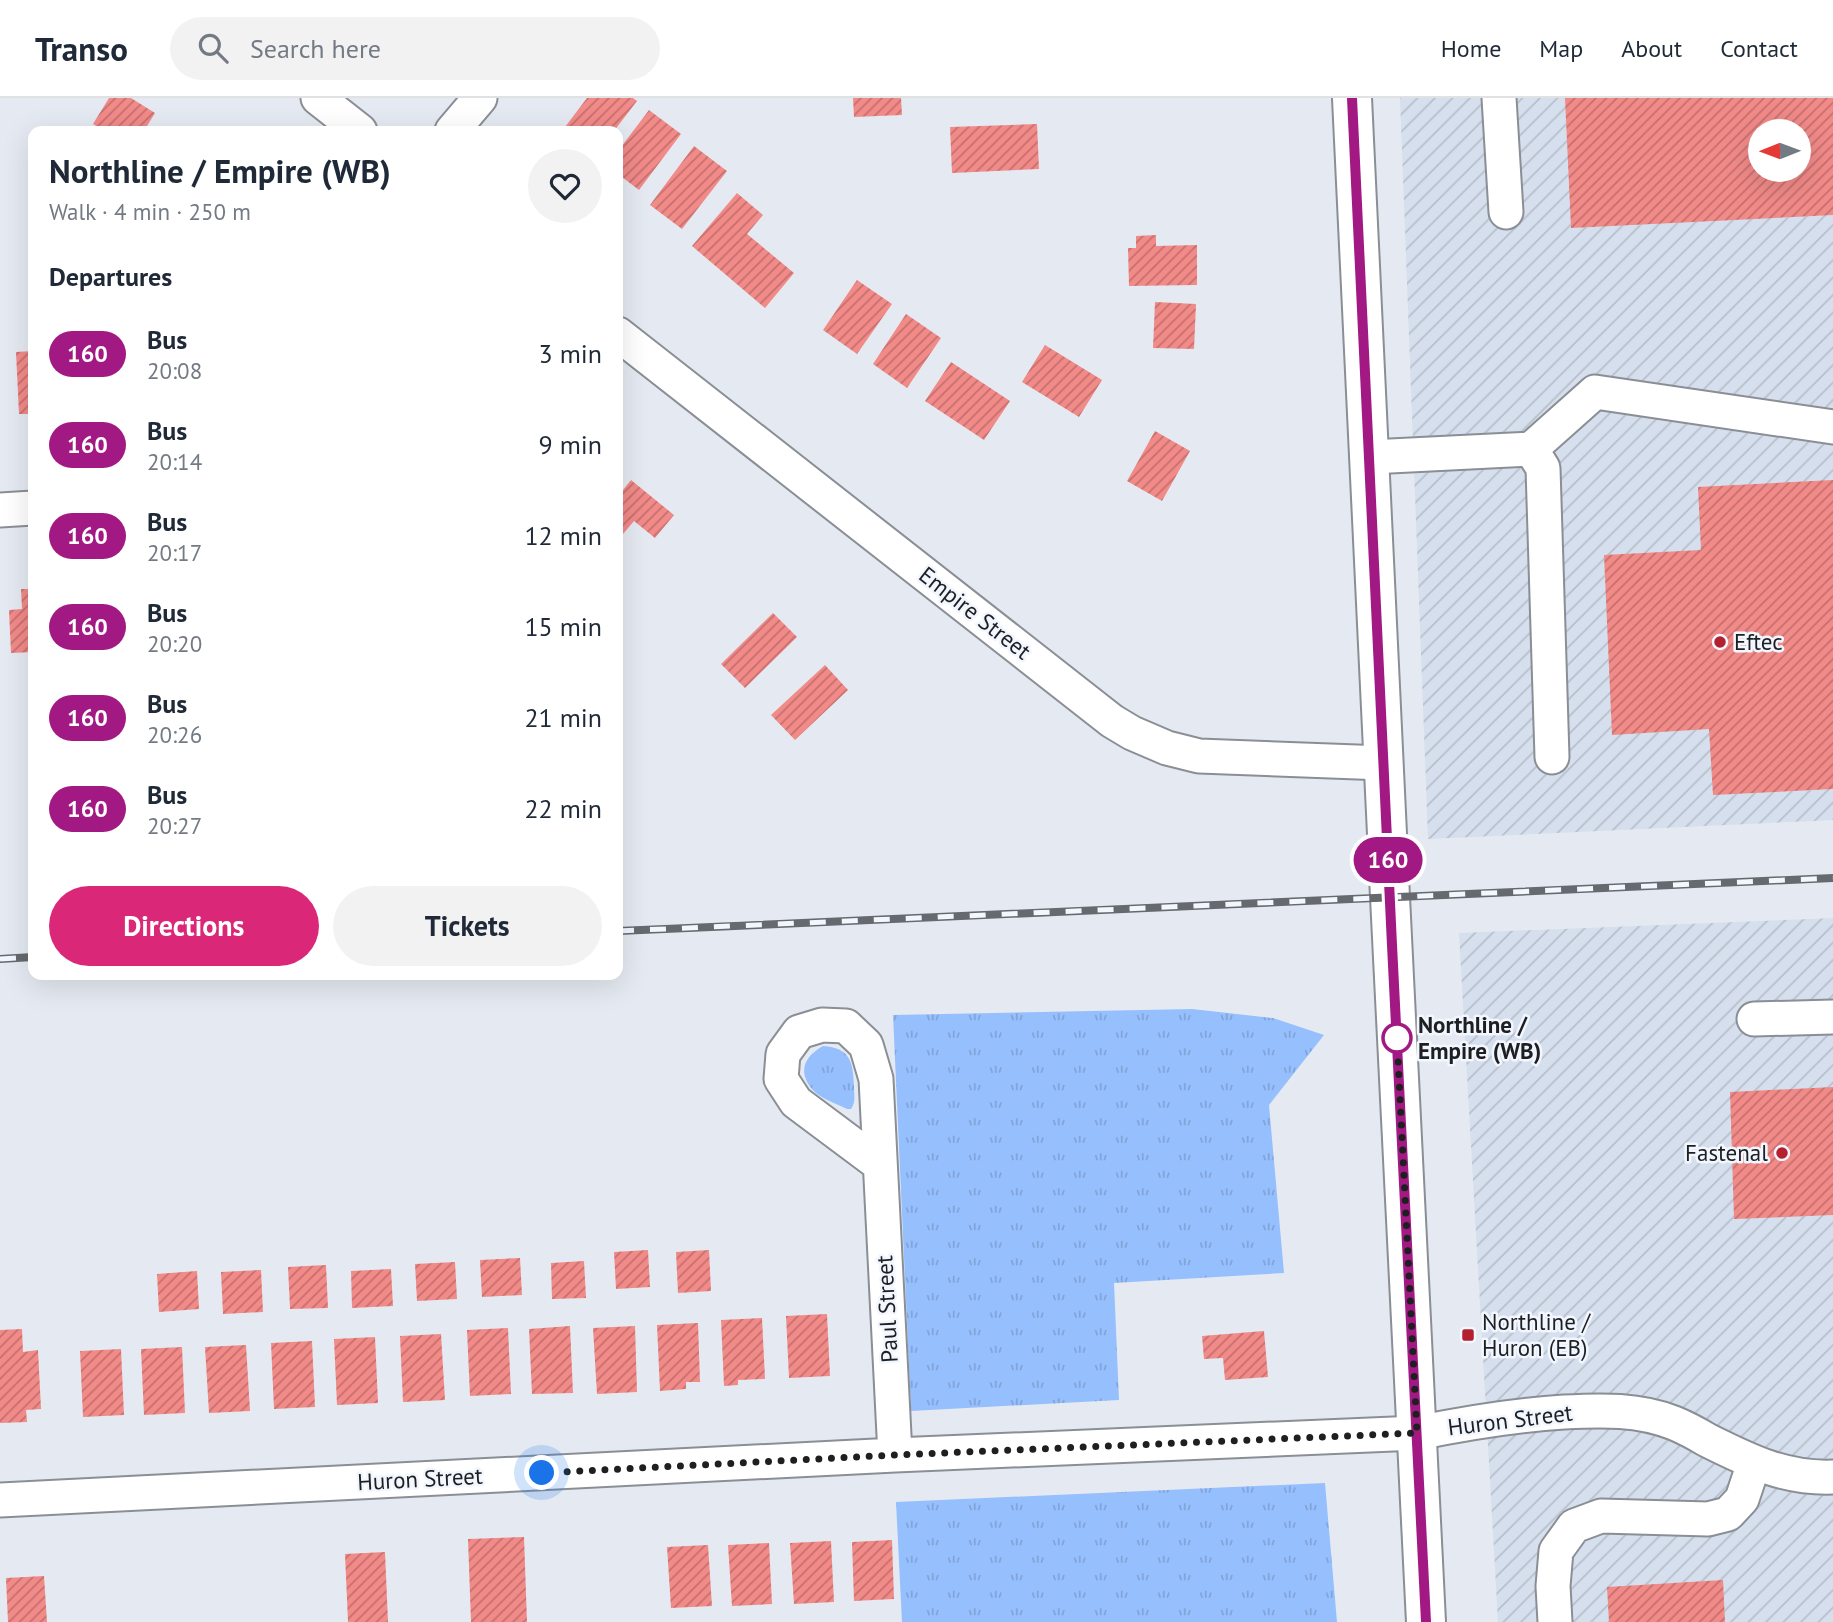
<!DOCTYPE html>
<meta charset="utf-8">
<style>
body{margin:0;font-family:"PT Sans",sans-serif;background:#f2f2f3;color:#1f2937;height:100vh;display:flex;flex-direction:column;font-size:26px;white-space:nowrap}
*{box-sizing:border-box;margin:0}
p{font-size:23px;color:#747a83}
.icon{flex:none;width:38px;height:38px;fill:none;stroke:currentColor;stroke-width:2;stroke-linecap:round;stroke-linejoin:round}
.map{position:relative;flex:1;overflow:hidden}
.drawer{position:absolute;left:28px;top:28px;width:595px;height:854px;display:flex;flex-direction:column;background:#fff;border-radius:14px;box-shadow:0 7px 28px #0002}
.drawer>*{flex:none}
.badge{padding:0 14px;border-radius:23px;font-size:24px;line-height:46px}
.needle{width:46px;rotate:269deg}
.fabs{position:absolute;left:1748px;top:21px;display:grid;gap:14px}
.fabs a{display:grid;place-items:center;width:63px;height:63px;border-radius:50%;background:#fff;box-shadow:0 7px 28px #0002;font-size:35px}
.you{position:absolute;width:35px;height:35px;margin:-18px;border:5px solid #fff;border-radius:50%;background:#1a73e8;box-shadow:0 0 0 10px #1a73e833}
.map>.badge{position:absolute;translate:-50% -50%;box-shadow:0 0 0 4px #fff}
h2{padding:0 21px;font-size:26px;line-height:63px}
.round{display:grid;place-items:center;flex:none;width:74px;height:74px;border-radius:37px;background:#f2f2f3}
.summary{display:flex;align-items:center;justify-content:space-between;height:119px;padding:0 21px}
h1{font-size:33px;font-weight:800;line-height:52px}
.primary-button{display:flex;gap:14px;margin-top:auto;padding:14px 21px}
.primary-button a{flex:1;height:80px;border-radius:42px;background:#db2777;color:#fff;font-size:28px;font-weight:800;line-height:80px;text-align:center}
.primary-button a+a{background:#f2f2f3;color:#1f2937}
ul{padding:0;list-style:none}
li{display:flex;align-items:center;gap:21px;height:91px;padding:0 21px}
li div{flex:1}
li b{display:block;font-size:26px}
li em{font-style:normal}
li .badge{min-width:77px;font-weight:700;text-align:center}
header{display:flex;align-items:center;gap:42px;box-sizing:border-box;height:98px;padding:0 35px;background:#fff;border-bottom:2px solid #e0e1e3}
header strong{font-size:33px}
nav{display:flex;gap:38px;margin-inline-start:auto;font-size:24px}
.search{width:490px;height:63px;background:#f2f2f3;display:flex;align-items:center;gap:18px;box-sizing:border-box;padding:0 24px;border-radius:38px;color:#747a83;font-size:26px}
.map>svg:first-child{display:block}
.industrial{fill:url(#industrial-furrows);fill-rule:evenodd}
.grass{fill:url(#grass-tufts)}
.building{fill:url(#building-hatch);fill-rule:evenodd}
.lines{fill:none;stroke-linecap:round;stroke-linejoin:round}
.minor-casing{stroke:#8a8e95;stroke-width:37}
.major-casing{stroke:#8a8e95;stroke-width:42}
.minor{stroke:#fff;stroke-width:33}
.major{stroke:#fff;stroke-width:38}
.rail-casing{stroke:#66696d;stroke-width:8}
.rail{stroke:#f2f7ff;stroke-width:5;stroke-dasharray:16;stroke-linecap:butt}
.line-casing{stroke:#fff;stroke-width:16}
.line{stroke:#a31984;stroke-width:10}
.walk{stroke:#1d1f21;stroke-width:7;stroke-dasharray:0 12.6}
.poi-dot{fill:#b32130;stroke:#f2f7ff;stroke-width:2.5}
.stop-dot{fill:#fff;stroke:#a31984;stroke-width:3.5}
.labels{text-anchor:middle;stroke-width:5;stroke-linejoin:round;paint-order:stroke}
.street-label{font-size:23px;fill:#1d1f21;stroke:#f2f7ff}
.poi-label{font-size:23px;fill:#1d1f21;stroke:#f2f7ff;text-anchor:start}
.stop-label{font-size:23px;font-weight:bold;fill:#1d1f21;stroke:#f2f7ff;text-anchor:start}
</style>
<header>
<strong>Transo</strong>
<div class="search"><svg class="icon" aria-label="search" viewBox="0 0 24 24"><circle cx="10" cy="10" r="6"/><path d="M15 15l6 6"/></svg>Search here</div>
<nav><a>Home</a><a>Map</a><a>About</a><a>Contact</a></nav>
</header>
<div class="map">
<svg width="1833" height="1524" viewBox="0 0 1833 1524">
<defs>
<pattern id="industrial-furrows" width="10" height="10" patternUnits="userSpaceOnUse" patternTransform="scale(1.75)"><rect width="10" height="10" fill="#d6dfed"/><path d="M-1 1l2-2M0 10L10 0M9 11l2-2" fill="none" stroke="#b7bfcb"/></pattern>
<pattern id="grass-tufts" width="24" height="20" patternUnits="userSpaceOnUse" patternTransform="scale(1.75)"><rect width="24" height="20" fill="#96bffe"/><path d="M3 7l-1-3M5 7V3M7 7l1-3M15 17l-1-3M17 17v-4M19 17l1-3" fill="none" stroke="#81a4d9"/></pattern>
<pattern id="building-hatch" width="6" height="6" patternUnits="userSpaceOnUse" patternTransform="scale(1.75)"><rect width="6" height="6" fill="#f28a88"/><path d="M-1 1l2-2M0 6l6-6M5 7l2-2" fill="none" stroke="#c3706f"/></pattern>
</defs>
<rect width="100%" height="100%" fill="#e5eaf2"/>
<path class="industrial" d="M 1400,0 L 1833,0 L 1833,722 L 1428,741 ZM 1760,33 L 1799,33 L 1799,72 L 1760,72 Z
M 1833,820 L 1833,1524 L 1498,1524 L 1459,835 Z"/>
<path class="grass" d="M 1192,911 L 1273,920 L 1324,937 L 1269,1007 L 1284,1175 L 1114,1185 L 1119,1302 L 911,1313 L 893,917 Z
M 823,948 C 850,950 853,963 854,988 C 854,997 856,1004 851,1011 L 847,1011 C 837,1006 819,1000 812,991 C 797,973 805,958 823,948 Z
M 1325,1385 L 1337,1524 L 902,1524 L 896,1404 Z"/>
<path class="building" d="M 109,0 L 131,0 L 155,15 L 144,33 L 105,33 L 93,26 Z
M 587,0 L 633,0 L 637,3 L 614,33 L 562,33 Z
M 853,0 L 901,0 L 902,17 L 854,19 Z
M 1565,0 L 1833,0 L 1833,117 L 1571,130 ZM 1760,33 L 1799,33 L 1799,72 L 1760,72 Z
M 649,12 L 681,36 L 639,92 L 618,76 L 618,53 Z
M 1037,26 L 1039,71 L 952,75 L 950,29 Z
M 694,48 L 727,73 L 682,131 L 650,107 Z
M 737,95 L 763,117 L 747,136 L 794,175 L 765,210 L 692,148 Z
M 1156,137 L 1156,148 L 1197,147 L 1197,187 L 1129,188 L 1128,150 L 1136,150 L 1136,138 Z
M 857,182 L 892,206 L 857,256 L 823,232 Z
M 1155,204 L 1196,206 L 1194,251 L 1153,250 Z
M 906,216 L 941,240 L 907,290 L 873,266 Z
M 1045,247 L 1102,282 L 1079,319 L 1022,284 Z
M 33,253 L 33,316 L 19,316 L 16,254 Z
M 951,264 L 1010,303 L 984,342 L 925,303 Z
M 1155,333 L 1190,353 L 1162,403 L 1127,383 Z
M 631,382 L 674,417 L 655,440 L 634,423 L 623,436 L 618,431 L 618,398 Z
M 1833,382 L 1833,691 L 1713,697 L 1709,631 L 1612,637 L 1604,457 L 1701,452 L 1698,389 Z
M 21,491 L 33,491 L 33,554 L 11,555 L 9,512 L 22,511 Z
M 773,515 L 797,539 L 745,590 L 721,566 Z
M 825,567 L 848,592 L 795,642 L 771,617 Z
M 1833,989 L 1833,1117 L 1734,1121 L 1730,994 Z
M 648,1152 L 650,1189 L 616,1191 L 614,1154 Z
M 709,1152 L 711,1193 L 678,1195 L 676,1154 Z
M 520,1160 L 522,1197 L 482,1199 L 480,1162 Z
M 584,1163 L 586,1200 L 552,1201 L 551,1165 Z
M 455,1164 L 457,1201 L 417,1203 L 415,1166 Z
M 326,1167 L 328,1210 L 290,1211 L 288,1169 Z
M 391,1171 L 393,1208 L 352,1210 L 351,1173 Z
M 261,1172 L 263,1214 L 223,1216 L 221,1174 Z
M 197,1173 L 199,1211 L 159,1214 L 157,1176 Z
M 827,1216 L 830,1278 L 789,1280 L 786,1218 Z
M 762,1220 L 765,1281 L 738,1282 L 738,1287 L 724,1288 L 721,1222 Z
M 698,1225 L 700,1284 L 686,1284 L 686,1291 L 660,1293 L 657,1227 Z
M 570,1228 L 573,1295 L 532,1296 L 529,1231 Z
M 635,1228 L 637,1294 L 597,1296 L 593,1230 Z
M 508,1230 L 511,1296 L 470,1298 L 467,1232 Z
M 22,1231 L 23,1254 L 38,1252 L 41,1311 L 26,1312 L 27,1324 L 0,1325 L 0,1232 Z
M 1264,1233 L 1268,1279 L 1225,1282 L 1223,1260 L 1204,1261 L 1202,1238 Z
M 441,1236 L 445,1302 L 403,1304 L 400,1238 Z
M 375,1239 L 378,1305 L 337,1307 L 334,1241 Z
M 312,1243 L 315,1309 L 274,1311 L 271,1245 Z
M 246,1247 L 250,1313 L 209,1315 L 205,1249 Z
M 182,1249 L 185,1315 L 144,1317 L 141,1251 Z
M 121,1251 L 124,1317 L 83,1319 L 80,1253 Z
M 524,1439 L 527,1524 L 471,1524 L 468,1441 Z
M 892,1442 L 894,1501 L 854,1503 L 852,1444 Z
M 831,1443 L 834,1504 L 794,1506 L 790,1445 Z
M 769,1445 L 772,1506 L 732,1508 L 728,1447 Z
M 708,1447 L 712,1508 L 671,1510 L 667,1449 Z
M 385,1454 L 388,1524 L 348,1524 L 345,1456 Z
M 44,1478 L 47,1524 L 8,1524 L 6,1480 Z
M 1723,1482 L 1725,1524 L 1609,1524 L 1607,1489 Z"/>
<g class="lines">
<g class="minor-casing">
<path id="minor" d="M 318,0 L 360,33
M 1499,0 L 1506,114
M 452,33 L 480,0
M 618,236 L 1112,623 L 1132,635 L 1167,650 L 1199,658 L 1384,665
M 1531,351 L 1595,294 L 1833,329
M 1370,359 L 1531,351 L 1543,370 L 1552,659
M 0,412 L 33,410
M 1754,921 L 1833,919
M 879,1066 L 796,1004 L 781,981 L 783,956 L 799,934 L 822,927 L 846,928 L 866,947 L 876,981 L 895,1357
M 0,1402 L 895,1357 L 1417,1335 C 1466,1325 1514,1317 1564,1314 C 1602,1312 1639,1311 1674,1325 C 1686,1330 1697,1336 1707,1342 C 1749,1363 1785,1381 1833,1379
M 1555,1524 L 1553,1488 L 1556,1453 L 1574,1428 L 1601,1418 L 1708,1421 L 1728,1416 L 1742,1401 L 1754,1365"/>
</g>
<g class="major-casing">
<path id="major" d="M 1352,0 L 1390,799 L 1426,1524"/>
</g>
<use href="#minor" class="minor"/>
<use href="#major" class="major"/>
<g class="rail-casing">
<path id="rail" d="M 618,833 L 1833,780
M 0,861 L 33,859"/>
</g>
<use href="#rail" class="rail"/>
</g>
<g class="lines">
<g class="line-casing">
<path id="line" d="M 1352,0 L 1392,847 L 1426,1524"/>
</g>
<use href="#line" class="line"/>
<path class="walk" d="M 542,1375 L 895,1357 L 1417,1335 L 1397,940"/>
</g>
<g class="poi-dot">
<circle cx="1720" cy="544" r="7"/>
<circle cx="1782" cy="1055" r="7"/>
<rect x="1461" y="1230" width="14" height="14" rx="3.5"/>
</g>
<circle class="stop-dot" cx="1397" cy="940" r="14"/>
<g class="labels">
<g class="street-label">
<text transform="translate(975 515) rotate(38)" y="8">Empire Street</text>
<text transform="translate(887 1211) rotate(-93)" y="8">Paul Street</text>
<text transform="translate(1510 1322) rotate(-7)" y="8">Huron Street</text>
<text transform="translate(420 1381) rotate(-3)" y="8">Huron Street</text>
</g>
<g class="poi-label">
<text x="1734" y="552">Eftec</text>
<text x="1768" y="1063" text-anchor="end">Fastenal</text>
<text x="1482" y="1232">Northline /<tspan x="1482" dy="26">Huron (EB)</tspan></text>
</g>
<g class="stop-label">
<text x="1418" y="935">Northline /<tspan x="1418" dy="26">Empire (WB)</tspan></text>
</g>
</g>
</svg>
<div class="fabs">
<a><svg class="needle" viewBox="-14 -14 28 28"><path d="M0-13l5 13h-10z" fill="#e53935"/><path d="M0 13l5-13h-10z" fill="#747a83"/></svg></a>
</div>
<div class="you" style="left:542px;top:1375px"></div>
<b class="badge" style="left:1388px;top:762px;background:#a31984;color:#fff">160</b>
<section class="drawer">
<div class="summary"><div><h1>Northline / Empire (WB)</h1><p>Walk · 4 min · 250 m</p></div><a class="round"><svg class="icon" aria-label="heart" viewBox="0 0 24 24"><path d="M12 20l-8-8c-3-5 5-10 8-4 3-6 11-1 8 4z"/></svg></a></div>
<h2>Departures</h2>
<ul>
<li><span class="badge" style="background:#a31984;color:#fff">160</span><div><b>Bus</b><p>20:08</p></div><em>3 min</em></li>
<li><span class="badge" style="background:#a31984;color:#fff">160</span><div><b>Bus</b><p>20:14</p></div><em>9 min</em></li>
<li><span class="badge" style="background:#a31984;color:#fff">160</span><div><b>Bus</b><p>20:17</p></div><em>12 min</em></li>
<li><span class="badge" style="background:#a31984;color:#fff">160</span><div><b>Bus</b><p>20:20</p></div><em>15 min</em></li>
<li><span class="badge" style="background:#a31984;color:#fff">160</span><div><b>Bus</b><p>20:26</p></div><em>21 min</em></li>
<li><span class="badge" style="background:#a31984;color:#fff">160</span><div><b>Bus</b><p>20:27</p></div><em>22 min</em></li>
</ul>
<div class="primary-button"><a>Directions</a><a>Tickets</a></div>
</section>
</div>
